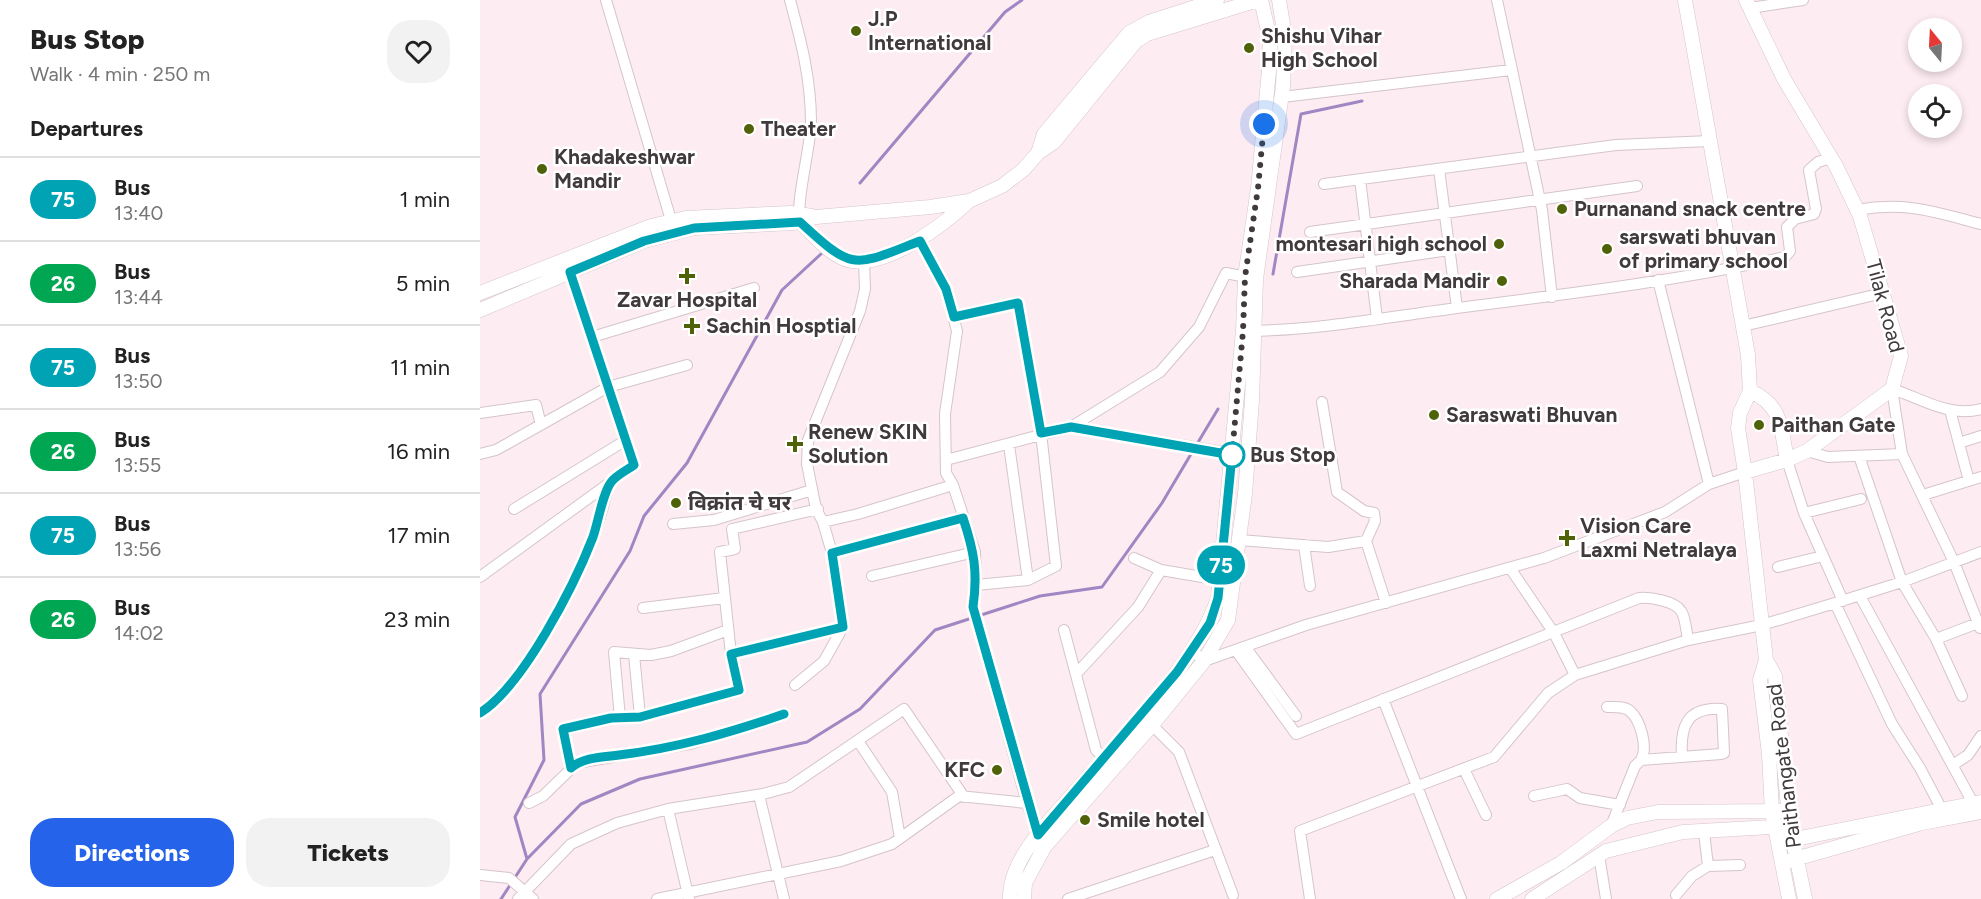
<!DOCTYPE html>
<meta charset="utf-8">
<style>
body{margin:0;font-family:Figtree,"Noto Sans Devanagari",sans-serif;background:#f2f2f2;color:#222;height:100vh;display:flex;flex-direction:column;font-size:22px;white-space:nowrap}
*{box-sizing:border-box;margin:0}
p{font-size:20px;color:#767676}
.icon{flex:none;width:33px;height:33px;fill:none;stroke:currentColor;stroke-width:2;stroke-linecap:round;stroke-linejoin:round}
.map{position:relative;flex:1;overflow:hidden}
.sheet{display:flex;flex-direction:column;background:#fff;width:480px}
.sheet>*{flex:none}
.badge{padding:0 12px;border-radius:20px;font-size:21px;line-height:39px}
.needle{width:39px;rotate:342deg}
.buttons{position:absolute;left:1428px;top:18px;display:grid;gap:12px}
.buttons a{display:grid;place-items:center;width:54px;height:54px;border-radius:50%;background:#fff;box-shadow:0 3px 9px #0003;font-size:30px}
.you{position:absolute;width:30px;height:30px;margin:-15px;border:4px solid #fff;border-radius:50%;background:#1a73e8;box-shadow:0 0 0 9px #1a73e833}
.map>.badge{position:absolute;translate:-50% -50%;box-shadow:0 0 0 3px #fff}
h2{padding:0 30px;font-size:22px;line-height:54px}
.round{display:grid;place-items:center;flex:none;width:63px;height:63px;border-radius:24px;background:#f2f2f2}
.summary{display:flex;align-items:center;justify-content:space-between;height:102px;padding:0 30px}
h1{font-size:28px;font-weight:800;line-height:45px}
.action{display:flex;gap:12px;margin-top:auto;padding:12px 30px}
.action a{flex:1;height:69px;border-radius:24px;background:#2563eb;color:#fff;font-size:24px;font-weight:800;line-height:69px;text-align:center}
.action a+a{background:#f2f2f2;color:#222}
ul{padding:0;list-style:none}
li{display:flex;align-items:center;gap:18px;height:84px;padding:0 30px;border-top:2px solid #e0e0e0}
li div{flex:1}
li b{display:block;font-size:22px}
li em{font-style:normal}
li .badge{min-width:66px;font-weight:700;text-align:center}
main{display:flex;flex:1;min-height:0}
.map>svg:first-child{display:block}
.lines{fill:none;stroke-linecap:round;stroke-linejoin:round}
.stream{stroke:#a086c2;stroke-width:3}
.minor-casing{stroke:#d5c5cb;stroke-width:12}
.tertiary-casing{stroke:#d5c5cb;stroke-width:15}
.minor{stroke:#fff;stroke-width:10}
.tertiary{stroke:#fff;stroke-width:14}
.line-casing{stroke:#fff;stroke-width:14}
.line{stroke:#00a3b4;stroke-width:9}
.walk{stroke:#413a3d;stroke-width:6;stroke-dasharray:0 10.8}
.poi-dot{fill:#506209;stroke:#fff;stroke-width:2}
.stop-dot{fill:#fff;stroke:#00a3b4;stroke-width:3}
.labels{text-anchor:middle;stroke-width:5;stroke-linejoin:round;paint-order:stroke}
.poi-label{font-size:21px;font-weight:bold;fill:#413a3d;stroke:#fff;text-anchor:start}
.street-label{font-size:21px;fill:#413a3d;stroke:#fff}
.stop-label{font-size:21px;font-weight:bold;fill:#413a3d;stroke:#fff;text-anchor:start}
</style>
<main>
<section class="sheet">
<div class="summary"><div><h1>Bus Stop</h1><p>Walk · 4 min · 250 m</p></div><a class="round"><svg class="icon" aria-label="heart" viewBox="0 0 24 24"><path d="M12 20l-8-8c-3-5 5-10 8-4 3-6 11-1 8 4z"/></svg></a></div>
<h2>Departures</h2>
<ul>
<li><span class="badge" style="background:#00a3b4;color:#fff">75</span><div><b>Bus</b><p>13:40</p></div><em>1 min</em></li>
<li><span class="badge" style="background:#00a651;color:#fff">26</span><div><b>Bus</b><p>13:44</p></div><em>5 min</em></li>
<li><span class="badge" style="background:#00a3b4;color:#fff">75</span><div><b>Bus</b><p>13:50</p></div><em>11 min</em></li>
<li><span class="badge" style="background:#00a651;color:#fff">26</span><div><b>Bus</b><p>13:55</p></div><em>16 min</em></li>
<li><span class="badge" style="background:#00a3b4;color:#fff">75</span><div><b>Bus</b><p>13:56</p></div><em>17 min</em></li>
<li><span class="badge" style="background:#00a651;color:#fff">26</span><div><b>Bus</b><p>14:02</p></div><em>23 min</em></li>
</ul>
<div class="action"><a>Directions</a><a>Tickets</a></div>
</section>
<div class="map">
<svg width="1501" height="899" viewBox="0 0 1501 899">
<rect width="100%" height="100%" fill="#fdecf2"/>
<g class="lines">
<path class="stream" d="M 380,183 L 525,12 L 542,0
M 793,274 L 821,114 L 882,101
M 717,444 L 738,409
M 498,616 L 560,596 L 622,587 L 682,503 L 714,449
M 47,859 L 101,804 L 160,779 L 327,742 L 380,709 L 455,630 L 492,618
M 21,899 L 47,859 L 35,817 L 64,760 L 60,694 L 150,551 L 164,516 L 207,463 L 302,290 L 341,254"/>
<g class="minor-casing">
<path id="minor" d="M 126,0 L 193,227
M 310,0 C 321,41 331,79 331,122 C 331,146 315,204 320,221
M 1017,0 L 1062,210 L 1072,297
M 1270,8 L 1323,0
M 802,97 L 1031,70
M 959,169 L 977,308
M 880,179 L 897,319
M 844,184 L 1136,145 L 1230,141
M 1377,210 C 1425,201 1455,212 1501,224
M 830,232 L 1157,186
M 440,241 L 466,289 L 477,331 L 465,414 L 466,473 L 473,485 L 495,552 L 496,585 L 493,607 L 547,803 L 560,838
M 817,272 L 969,250
M 1178,280 L 1229,484
M 474,317 L 538,303 L 561,433 L 576,566 L 548,580 L 496,585
M 1263,326 L 1403,293
M 769,331 C 838,330 909,317 977,308 C 1087,294 1197,281 1305,257 L 1310,251 L 1307,227 L 1315,219 L 1334,214 L 1336,209 L 1329,170 L 1338,162 L 1351,158
M 112,337 L 274,288
M 842,402 L 857,492 L 884,511 L 894,513 L 895,521 L 886,541
M 1501,409 C 1469,418 1441,398 1412,389 L 1422,454 L 1474,562 L 1498,623 L 1501,623
M 1470,410 L 1489,481
M 0,413 L 56,405 L 61,425
M 591,427 L 768,456
M 1479,443 L 1501,436
M 529,445 L 548,580
M 1327,451 L 1348,457 L 1422,454
M 0,454 L 16,450 L 128,387 L 207,365
M 1379,456 L 1422,582 L 1456,639 L 1482,696
M 466,460 L 591,427 L 680,372 L 719,327 L 746,273 L 771,278
M 1307,460 L 1324,513 L 1363,601
M 1443,495 L 1501,477
M 34,509 L 146,440
M 1324,513 L 1381,499
M 343,522 L 378,514 L 473,485
M 193,524 L 234,520 L 332,490
M 759,540 L 848,547 L 886,541 L 906,603
M 824,545 L 830,586
M 352,553 L 483,518
M 654,558 L 681,570 L 740,580
M 1298,567 L 1343,556
M 1030,568 L 1074,633 L 1095,675
M 392,576 L 495,552
M 0,577 L 154,465 L 90,271
M 1380,596 L 1493,803
M 1355,603 L 1412,724 L 1440,768 L 1461,808
M 163,608 L 244,598
M 584,630 L 616,750 L 624,758
M 1456,639 L 1498,623 L 1500,628
M 766,648 L 816,716
M 712,650 L 724,661 L 826,625 L 1064,558 L 1185,512 L 1229,484 L 1265,472
M 757,652 L 816,734 L 1159,598 C 1170,597 1195,601 1201,611 C 1206,618 1206,631 1208,640
M 154,654 L 160,717
M 251,654 L 363,627
M 596,674 L 658,607 L 681,570
M 315,685 L 344,661 L 363,627 L 352,553 L 343,522 L 336,509 L 327,464 L 328,440 L 380,311 L 385,289 L 384,260
M 903,699 L 981,899
M 1127,707 C 1134,707 1144,706 1150,711 C 1161,721 1168,748 1161,760
M 0,713 C 44,685 91,588 112,540 C 120,521 124,501 130,482
M 140,718 L 134,652 L 171,655 L 191,651 L 248,630
M 672,725 L 699,752 L 753,895
M 378,741 L 412,792 L 420,838
M 1473,765 L 1488,755 L 1501,736
M 91,768 L 83,729 L 131,718 L 160,717 L 259,691 L 251,654 L 240,552 L 255,549 L 252,529 L 338,509
M 984,769 L 1006,815
M 279,795 L 304,899
M 1054,796 L 1087,789 L 1100,798 L 1140,805
M 49,803 L 63,796 L 97,763 L 210,744 L 304,714
M 188,809 L 209,899
M 1131,826 L 1155,766 L 1161,760 L 1241,754 L 1244,753 L 1242,709 C 1206,707 1200,727 1202,757
M 1119,855 L 1126,899
M 1228,866 L 1260,865
M 0,875 L 29,878 L 53,899
M 1196,895 L 1212,876 L 1228,866 L 1224,832
M 38,899 L 91,844 L 137,823 L 188,809 L 283,794 L 309,787 L 424,709 L 484,797
M 177,899 L 361,861 L 412,844 L 479,796 L 547,803
M 588,899 L 735,850
M 830,899 L 820,831 L 1014,757 L 1068,693 L 1095,675 L 1208,640 L 1282,625 L 1355,603 L 1422,582 L 1501,552"/>
</g>
<g class="tertiary-casing">
<path id="tertiary" d="M 1205,0 L 1268,355 L 1270,391 L 1260,413 L 1258,428 L 1265,472 L 1286,660 L 1280,680 L 1289,754 L 1292,812 L 1309,899
M 558,153 L 564,134 L 649,33 L 669,22 L 737,0
M 320,222 C 334,235 352,258 372,261 C 410,266 463,225 489,201
M 0,293 L 171,226 L 206,218 L 311,213 L 332,216
M 0,310 L 164,241 L 214,228 L 313,223 L 336,217 L 450,207 L 489,201 L 522,186 L 543,170 L 558,153 L 574,142 L 656,41 L 667,34 L 778,0
M 1270,391 C 1303,405 1301,430 1307,460
M 1265,472 L 1307,460 L 1327,451 L 1412,389 L 1421,356 L 1380,216 L 1356,166 L 1304,79 L 1266,0
M 1286,660 L 1295,676 L 1310,826 L 1325,899
M 1305,841 L 1501,802
M 1308,861 L 1442,823 L 1501,812
M 530,899 C 529,858 570,821 595,792 C 641,737 716,665 738,598 L 763,331 L 765,277 L 778,188 L 790,60 L 790,39 L 781,0
M 544,899 L 545,883 L 565,846 L 672,725 L 724,661 L 748,620 L 765,494 L 772,400 L 776,279 L 803,86 L 805,37 L 799,0
M 1017,899 L 1081,863 L 1131,826 L 1147,818 L 1178,812 L 1310,811
M 1052,899 L 1126,851 L 1203,832 L 1310,826"/>
</g>
<use href="#minor" class="minor"/>
<use href="#tertiary" class="tertiary"/>
</g>
<g class="lines">
<g class="line-casing">
<path id="line" d="M 0,713 C 43,686 94,586 113,537 C 118,523 123,491 132,481 C 137,475 147,470 154,465 L 90,272 L 164,241 L 214,228 L 320,222 C 374,272 373,267 440,241 L 466,289 L 474,317 L 538,303 L 561,433 L 591,427 L 752,455 L 738,598 L 730,623 L 697,672 L 558,835 L 493,607 C 498,572 494,551 483,518 L 352,553 L 363,627 L 251,654 L 259,690 L 160,717 L 131,718 L 83,729 L 91,768 C 103,757 123,757 139,755 C 197,748 249,733 304,714"/>
</g>
<use href="#line" class="line"/>
<path class="walk" d="M 752,455 L 763,331 L 765,277 L 778,188 L 784,124"/>
</g>
<g class="poi-dot">
<circle cx="376" cy="31" r="6"/>
<circle cx="769" cy="48" r="6"/>
<circle cx="269" cy="129" r="6"/>
<circle cx="62" cy="169" r="6"/>
<circle cx="1082" cy="209" r="6"/>
<circle cx="1019" cy="244" r="6"/>
<circle cx="1127" cy="249" r="6"/>
<path d="M204 267h6v6h6v6h-6v6h-6v-6h-6v-6h6z"/>
<circle cx="1022" cy="281" r="6"/>
<path d="M209 317h6v6h6v6h-6v6h-6v-6h-6v-6h6z"/>
<circle cx="954" cy="415" r="6"/>
<circle cx="1279" cy="425" r="6"/>
<path d="M312 435h6v6h6v6h-6v6h-6v-6h-6v-6h6z"/>
<circle cx="196" cy="503" r="6"/>
<path d="M1084 529h6v6h6v6h-6v6h-6v-6h-6v-6h6z"/>
<circle cx="517" cy="770" r="6"/>
<circle cx="605" cy="820" r="6"/>
</g>
<circle class="stop-dot" cx="752" cy="455" r="12"/>
<g class="labels">
<g class="poi-label">
<text x="388" y="26">J.P<tspan x="388" dy="24">International</tspan></text>
<text x="781" y="43">Shishu Vihar<tspan x="781" dy="24">High School</tspan></text>
<text x="281" y="136">Theater</text>
<text x="74" y="164">Khadakeshwar<tspan x="74" dy="24">Mandir</tspan></text>
<text x="1094" y="216">Purnanand snack centre</text>
<text x="1139" y="244">sarswati bhuvan<tspan x="1139" dy="24">of primary school</tspan></text>
<text x="1007" y="251" text-anchor="end">montesari high school</text>
<text x="1010" y="288" text-anchor="end">Sharada Mandir</text>
<text x="207" y="307" text-anchor="middle">Zavar Hospital</text>
<text x="226" y="333">Sachin Hosptial</text>
<text x="966" y="422">Saraswati Bhuvan</text>
<text x="1291" y="432">Paithan Gate</text>
<text x="328" y="439">Renew SKIN<tspan x="328" dy="24">Solution</tspan></text>
<text x="208" y="510">विक्रांत चे घर</text>
<text x="1100" y="533">Vision Care<tspan x="1100" dy="24">Laxmi Netralaya</tspan></text>
<text x="505" y="777" text-anchor="end">KFC</text>
<text x="617" y="827">Smile hotel</text>
</g>
<g class="street-label">
<text transform="translate(1405 306) rotate(75)" y="7">Tilak Road</text>
<text transform="translate(1304 766) rotate(-97)" y="7">Paithangate Road</text>
</g>
<g class="stop-label">
<text x="770" y="462">Bus Stop</text>
</g>
</g>
</svg>
<div class="buttons">
<a><svg class="needle" viewBox="-14 -14 28 28"><path d="M0-13l5 13h-10z" fill="#e53935"/><path d="M0 13l5-13h-10z" fill="#767676"/></svg></a>
<a><svg class="icon" aria-label="locate" viewBox="0 0 24 24"><circle cx="12" cy="12" r="6"/><path d="M12 2v4M12 18v4M2 12h4M18 12h4"/></svg></a>
</div>
<div class="you" style="left:784px;top:124px"></div>
<b class="badge" style="left:741px;top:565px;background:#00a3b4;color:#fff">75</b>
</div>
</main>
